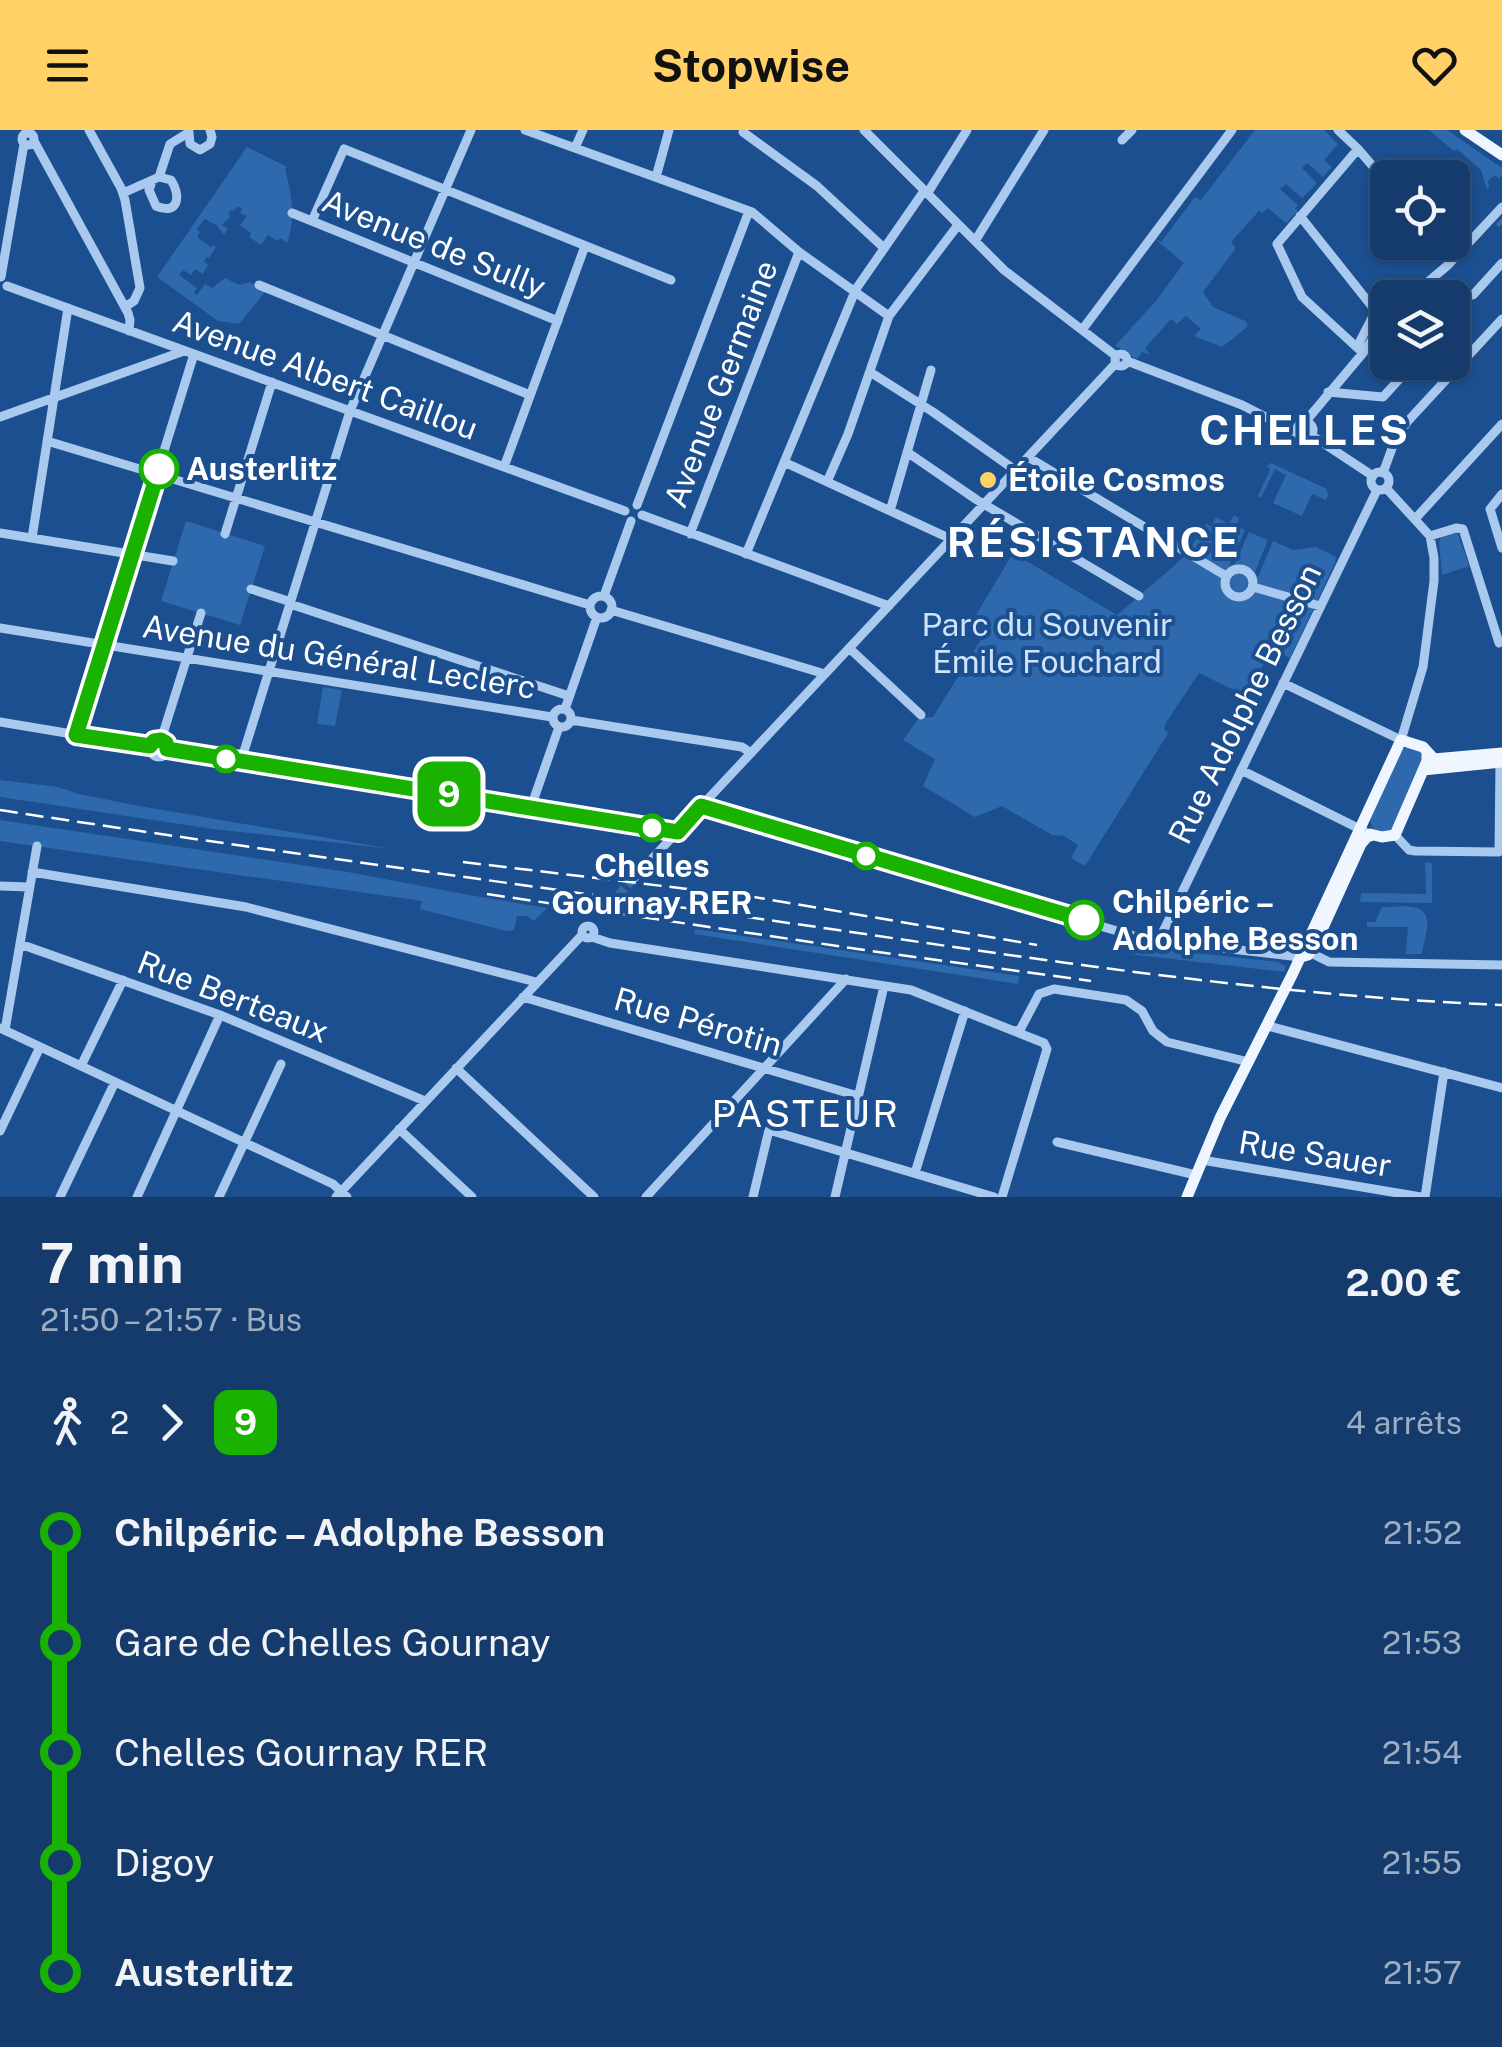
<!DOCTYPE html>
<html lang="fr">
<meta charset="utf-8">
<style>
body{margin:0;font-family:"Public Sans",sans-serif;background:#1d4271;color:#f1f3f6;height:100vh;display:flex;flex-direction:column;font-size:38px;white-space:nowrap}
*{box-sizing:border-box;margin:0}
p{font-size:32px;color:#9dadc1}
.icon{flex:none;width:55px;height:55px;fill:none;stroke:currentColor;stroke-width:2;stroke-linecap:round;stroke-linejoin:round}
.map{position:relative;height:1067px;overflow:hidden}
.details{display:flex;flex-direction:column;background:#143b6b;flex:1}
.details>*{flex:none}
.badge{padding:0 20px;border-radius:15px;font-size:35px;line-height:65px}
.fabs{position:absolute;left:1370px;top:30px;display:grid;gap:20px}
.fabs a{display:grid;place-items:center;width:100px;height:100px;border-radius:15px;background:#143b6b;box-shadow:0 2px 8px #0004,0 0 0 2px #33557e;font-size:50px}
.map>.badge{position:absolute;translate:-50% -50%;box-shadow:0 0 0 5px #fff}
.legs{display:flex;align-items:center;gap:15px;height:110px;padding:0 40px;font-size:32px}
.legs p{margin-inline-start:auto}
.head{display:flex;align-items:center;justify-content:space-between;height:170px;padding:0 40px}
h1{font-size:55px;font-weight:700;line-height:75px}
ul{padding:0 40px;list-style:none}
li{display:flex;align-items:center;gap:35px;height:110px;font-size:38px}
li i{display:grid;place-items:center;width:15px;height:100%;margin:0 12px;background:currentColor}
li i::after{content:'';width:25px;height:25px;margin:-12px;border:8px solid;border-radius:50%;background:#143b6b}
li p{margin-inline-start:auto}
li:first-child i{background:linear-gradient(#0000 50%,currentColor 0)}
li:last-child i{background:linear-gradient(currentColor 50%,#0000 0)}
header{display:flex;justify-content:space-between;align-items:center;height:130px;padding:0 40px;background:#ffd166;color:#111;font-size:45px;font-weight:700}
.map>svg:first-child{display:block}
.green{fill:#2e69ad}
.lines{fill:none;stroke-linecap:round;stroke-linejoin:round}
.minor-tunnel{stroke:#3d69a0;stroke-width:9;stroke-dasharray:9 4.5;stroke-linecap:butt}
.minor{stroke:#a9c9ee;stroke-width:9}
.major{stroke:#f0f6ff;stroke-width:11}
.rail{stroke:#fff;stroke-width:2.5;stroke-dasharray:18 8;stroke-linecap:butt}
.line-1-casing{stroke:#fff;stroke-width:22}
.line-1{stroke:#19b200;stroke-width:15}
.stop-1-dot{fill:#fff;stroke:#19b200;stroke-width:5}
.poi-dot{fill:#ffd166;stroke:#1b4f8f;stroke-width:4}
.labels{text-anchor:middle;stroke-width:8;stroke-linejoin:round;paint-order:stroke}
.street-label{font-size:32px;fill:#fff;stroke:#1b4f8f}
.stop-label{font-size:32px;font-weight:bold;fill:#fff;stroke:#1b4f8f;text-anchor:start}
.poi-label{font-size:32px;font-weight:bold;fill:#fff;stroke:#1b4f8f;text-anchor:start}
.park-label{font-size:32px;fill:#cfe3fa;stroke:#1b4f8f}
.quarter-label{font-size:38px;letter-spacing:2.5px;fill:#fff;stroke:#1b4f8f}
.district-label{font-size:42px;font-weight:bold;letter-spacing:2.5px;fill:#fff;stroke:#1b4f8f}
</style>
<header><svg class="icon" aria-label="menu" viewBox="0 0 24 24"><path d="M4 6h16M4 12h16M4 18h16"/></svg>Stopwise<svg class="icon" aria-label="heart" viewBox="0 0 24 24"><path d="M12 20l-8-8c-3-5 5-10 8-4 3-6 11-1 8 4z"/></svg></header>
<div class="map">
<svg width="1502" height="1067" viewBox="0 0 1502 1067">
<rect width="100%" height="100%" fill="#1b4f8f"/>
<path class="green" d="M 1255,0 L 1324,0 L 1338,14 L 1324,30 L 1332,37 L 1323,47 L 1307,33 L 1302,38 L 1317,53 L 1302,68 L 1286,54 L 1280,59 L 1298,75 L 1295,78 L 1298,81 L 1286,93 L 1268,78 L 1262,83 L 1259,81 L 1231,112 L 1236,118 L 1203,162 L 1213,177 L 1245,191 L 1248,194 L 1246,198 L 1222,217 L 1194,206 L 1201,199 L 1186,186 L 1177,194 L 1171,189 L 1147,216 L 1145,219 L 1151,225 L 1142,222 L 1136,230 L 1127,221 L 1115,216 L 1155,172 L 1184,133 L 1155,109 L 1161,112 L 1195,67 L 1201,70 Z
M 1429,0 L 1447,0 L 1502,38 L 1502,45 L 1499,48 L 1494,45 L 1488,51 L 1489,57 L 1487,59 L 1481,40 L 1457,19 L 1454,21 Z
M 247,17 L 287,37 L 285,40 C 292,64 296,90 287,113 L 281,108 L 277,111 L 268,105 L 261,115 L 249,107 L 251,103 L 240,95 L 247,86 L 240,83 L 242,79 L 238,76 L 234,81 L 231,80 L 228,84 L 231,86 L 222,95 L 228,99 L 224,105 L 216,95 L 205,89 L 197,99 L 200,102 L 197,107 L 211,117 L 213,115 L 216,117 L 209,128 L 207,127 L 204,131 L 208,135 L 203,144 L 195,139 L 191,145 L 183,140 L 179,145 L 197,158 L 194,163 L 197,165 L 205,154 L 212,158 L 225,148 L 239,155 L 250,152 L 265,162 L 239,194 L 218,191 L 157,147 Z
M 1271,333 L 1327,359 L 1326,361 L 1329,363 L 1326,370 L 1312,364 L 1302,386 L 1273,373 L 1286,345 L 1275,339 L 1261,368 L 1258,366 L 1270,340 L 1267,336 Z
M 1234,385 L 1239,388 L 1237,396 L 1245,400 L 1229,436 L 1235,434 L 1249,402 L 1268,410 L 1255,442 L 1258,447 L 1273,411 L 1293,420 L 1316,417 L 1336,427 L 1335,433 L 1290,528 L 1271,519 L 1248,567 L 1199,543 L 1167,591 L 1164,599 L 1168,602 L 1167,605 L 1085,736 L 1071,728 L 1078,715 L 1064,706 L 1052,705 L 1002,676 L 975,687 L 923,656 L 935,629 L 903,610 L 919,588 L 933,587 L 990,495 L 976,485 L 1013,423 L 1117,485 L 1184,427 L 1206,394 L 1211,396 L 1216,387 L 1229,394 Z
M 186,391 L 265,416 L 240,495 L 161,471 Z
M 1455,403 L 1458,404 L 1469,436 L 1442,445 L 1439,412 L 1442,406 Z
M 323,557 L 342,560 L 335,596 L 317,594 Z
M 1409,617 L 1420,621 L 1424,627 L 1395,699 C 1386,704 1376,704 1371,695 L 1370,688 L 1402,619 Z
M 0,650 L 58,657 L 79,664 L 139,676 L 392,719 L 213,699 L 0,667 Z
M 0,690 L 348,742 L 469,765 L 547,778 L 534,791 L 527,786 L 517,786 L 514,800 L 506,801 L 420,779 L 422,771 L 0,711 Z
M 1425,732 L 1432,733 L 1432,773 L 1360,772 L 1361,763 L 1426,764 Z
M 1382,777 C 1401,777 1431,770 1427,798 C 1426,807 1423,815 1422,824 L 1406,824 L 1408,797 L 1367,797 L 1367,792 L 1375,792 Z
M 695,799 L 1019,846 L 1018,854 L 694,804 Z
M 1132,816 L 1278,832 L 1285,836 L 1285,842 L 1129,824 L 1130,819 L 1125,818 Z"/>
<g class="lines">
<path class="minor-tunnel" d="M 1499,91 L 1502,94
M 600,785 L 634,748"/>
<path class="minor" d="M 89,0 L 121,58 L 125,70 L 140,158 L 134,171 L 125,177
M 525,0 L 752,82 L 799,122 L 889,186
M 864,0 L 1004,140 L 1116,226
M 1338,0 L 1358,19 L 1388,54
M 189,2 L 190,14 L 200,20 L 210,14 L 212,7 L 210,0
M 743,2 L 817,56 L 884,118
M22 9a6 6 0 1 1 12 0a6 6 0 1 1-12 0Z
M 1122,10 L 1132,0
M 34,11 L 128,183 L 130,190 L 129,201
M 575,18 L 583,0
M 1358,19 L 1277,114 L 1302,167 L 1363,223
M 656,47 L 669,0
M 152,51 L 149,60 L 156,76 C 179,86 181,65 171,50 L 159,47
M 123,63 L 159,47 L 170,14 L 188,3
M 927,64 L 967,0
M 292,83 L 558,191
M 1300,86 L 1374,179 L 1374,184 L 1357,217
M 312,91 L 344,19 L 671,150
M 975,111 L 1044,0
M 1,147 L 24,14
M 259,155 L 530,265
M 7,156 L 625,381
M 1431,163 L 1445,164
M 1460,165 L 1473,165 L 1502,133
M 1409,168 L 1448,135 L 1502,77
M 1082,200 L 1232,0
M1115 230a6 6 0 1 1 12 0a6 6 0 1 1-12 0Z
M 1127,231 L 1242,275 L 1297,303
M 870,242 L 933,282 L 1015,340
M 1328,262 L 1383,267 L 1415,232
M 0,287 L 184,221
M1297 300a8 8 0 1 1 16 0a8 8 0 1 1-16 0Z
M 1305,292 L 1363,223 L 1388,186
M 1311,305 L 1373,346
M 47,311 L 590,475
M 907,322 L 977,370 L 1139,466
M 1028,327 L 1226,446
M 784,332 L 951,409
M 504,337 L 585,116
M1371 351a9 9 0 1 1 18 0a9 9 0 1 1-18 0Z
M 1383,343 L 1395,310 L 1408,291 L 1502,189
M 827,352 L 848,304 L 889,186 L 958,95
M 1502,364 L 1490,379 L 1502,418
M 637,375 L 749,81
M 890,381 L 931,240
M 642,385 L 889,476
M 1415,389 L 1502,294
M 0,403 L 173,431
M 225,404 L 272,252
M 690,404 L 799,122
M 1430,406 L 1456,398 L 1463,399 L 1499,513
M 32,408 L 68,178
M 746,424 L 856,159 L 924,61
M1225 453a14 14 0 1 1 28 0a14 14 0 1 1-28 0Z
M 1253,457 L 1320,476
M 251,459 L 291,472
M 604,466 L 631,391
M590 477a11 11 0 1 1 22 0a11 11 0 1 1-22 0Z
M 290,474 L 569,566
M 611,480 L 825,544
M 0,498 L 552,587
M 849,518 L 921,585
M 1283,553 L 1401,610 L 1423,537 L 1434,451 L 1434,428 L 1430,406 L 1386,358
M553 588a9 9 0 1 1 18 0a9 9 0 1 1-18 0Z
M 565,579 L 597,487
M 571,590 L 742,617 L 751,623
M 0,592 L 150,617
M 76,605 L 194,224
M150 618a9 9 0 1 1 18 0a9 9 0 1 1-18 0Z
M 161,610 L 201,483
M 167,619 L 678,702
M 241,631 L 350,281 L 471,0
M 1241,640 L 1364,701
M 531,677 L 559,597
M 701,677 L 1144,809 L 1300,827
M 1395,705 L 1409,720 L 1415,721 L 1499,722 L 1500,632
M 32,742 L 246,777 L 536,852
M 634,748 L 1116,233
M 0,756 L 29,757
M582 802a6 6 0 1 1 12 0a6 6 0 1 1-12 0Z
M 592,807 L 610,813 L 911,860 L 1044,913 L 1047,919 L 1002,1067
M 1159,810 L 1377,360
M 20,814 L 220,885 L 425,971
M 1311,823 L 1329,832 L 1502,835
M 523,867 L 858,966
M 1268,896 L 1502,958
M 0,898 L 333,1054 L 347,1067
M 5,900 L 37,716
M 1014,901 L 1020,900 L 1039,864 L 1054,859 L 1126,870 L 1142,881 L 1153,901 L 1167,912 L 1249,932
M 81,936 L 123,850
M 456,938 L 594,1067
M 399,999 L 472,1067
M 0,1001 L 40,917
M 1057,1012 L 1196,1045
M 1202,1030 L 1421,1067
M 915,1043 L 965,881
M 60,1067 L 115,952
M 137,1067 L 220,885
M 219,1067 L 281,934
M 336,1067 L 582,805
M 646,1067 L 846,849
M 753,1067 L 769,1000 L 994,1067
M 835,1067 L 884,856
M 1425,1067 L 1444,942"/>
<path class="major" d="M 1465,0 L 1502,25
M 1423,640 L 1502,632
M 1370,704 L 1382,707 L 1395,705 L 1427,631 L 1427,623
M 1301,827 L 1308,825 L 1316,813 L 1361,714 L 1367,707 L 1373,705
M 1187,1067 L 1220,988 L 1293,843 L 1401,610 L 1423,617 L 1434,629 L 1502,623"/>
<path class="rail" d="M 0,680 C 253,719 508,752 761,789 C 1007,824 1253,865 1502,875
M 463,732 L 754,767 L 1037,815
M 487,764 L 871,821 L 1091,851"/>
</g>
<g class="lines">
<g class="line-1-casing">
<path id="line-1" d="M 159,339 L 76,605 L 150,616 L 154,611 L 161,610 L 166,613 L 167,619 L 173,620 L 678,702 L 701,676 L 1084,790"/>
</g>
<use href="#line-1" class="line-1"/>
</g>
<g class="stop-1-dot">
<circle cx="159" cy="339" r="18"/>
<circle cx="226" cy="629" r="12"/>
<circle cx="652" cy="698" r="12"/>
<circle cx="866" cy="726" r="12"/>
<circle cx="1084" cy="790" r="18"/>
</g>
<circle class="poi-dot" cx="988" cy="350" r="10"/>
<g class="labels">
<g class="street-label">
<text transform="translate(434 114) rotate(22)" y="11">Avenue de Sully</text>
<text transform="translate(325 245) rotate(20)" y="11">Avenue Albert Caillou</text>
<text transform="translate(721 254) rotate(-69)" y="11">Avenue Germaine</text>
<text transform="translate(339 527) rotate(9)" y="11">Avenue du Général Leclerc</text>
<text transform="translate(1245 574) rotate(-64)" y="11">Rue Adolphe Besson</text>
<text transform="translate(233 867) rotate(21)" y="11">Rue Berteaux</text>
<text transform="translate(698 892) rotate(16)" y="11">Rue Pérotin</text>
<text transform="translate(1315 1024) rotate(9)" y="11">Rue Sauer</text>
</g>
<g class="stop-label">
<text x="186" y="350">Austerlitz</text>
<text x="652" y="747" text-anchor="middle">Chelles<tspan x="652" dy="37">Gournay RER</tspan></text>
<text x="1112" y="783">Chilpéric –<tspan x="1112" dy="37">Adolphe Besson</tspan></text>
</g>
<g class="poi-label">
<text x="1008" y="361">Étoile Cosmos</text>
</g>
<g class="park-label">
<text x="1047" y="506">Parc du Souvenir<tspan x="1047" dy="37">Émile Fouchard</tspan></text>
</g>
<g class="quarter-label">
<text x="806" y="997">PASTEUR</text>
</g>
<g class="district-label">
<text x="1305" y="315">CHELLES</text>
<text x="1094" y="427">RÉSISTANCE</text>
</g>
</g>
</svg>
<div class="fabs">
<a><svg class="icon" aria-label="locate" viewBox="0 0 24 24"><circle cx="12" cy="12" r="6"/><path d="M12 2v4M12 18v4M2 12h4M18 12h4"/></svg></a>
<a><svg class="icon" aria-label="layers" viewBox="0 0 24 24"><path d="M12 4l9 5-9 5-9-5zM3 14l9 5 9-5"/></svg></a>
</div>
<b class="badge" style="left:449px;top:664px;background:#19b200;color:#fff">9</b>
</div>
<section class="details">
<div class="head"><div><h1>7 min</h1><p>21:50 – 21:57 · Bus</p></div><b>2.00 €</b></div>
<div class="legs"><svg class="icon" aria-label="walk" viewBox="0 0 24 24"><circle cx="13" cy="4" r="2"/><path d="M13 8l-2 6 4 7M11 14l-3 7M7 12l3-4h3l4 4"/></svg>2<svg class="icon" aria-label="forward" viewBox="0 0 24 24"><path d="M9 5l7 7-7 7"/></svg><b class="badge" style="background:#19b200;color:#fff">9</b><p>4 arrêts</p></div>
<ul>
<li><i style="color:#19b200"></i><b>Chilpéric – Adolphe Besson</b><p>21:52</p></li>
<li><i style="color:#19b200"></i><span>Gare de Chelles Gournay</span><p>21:53</p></li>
<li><i style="color:#19b200"></i><span>Chelles Gournay RER</span><p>21:54</p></li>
<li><i style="color:#19b200"></i><span>Digoy</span><p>21:55</p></li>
<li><i style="color:#19b200"></i><b>Austerlitz</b><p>21:57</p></li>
</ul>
</section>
